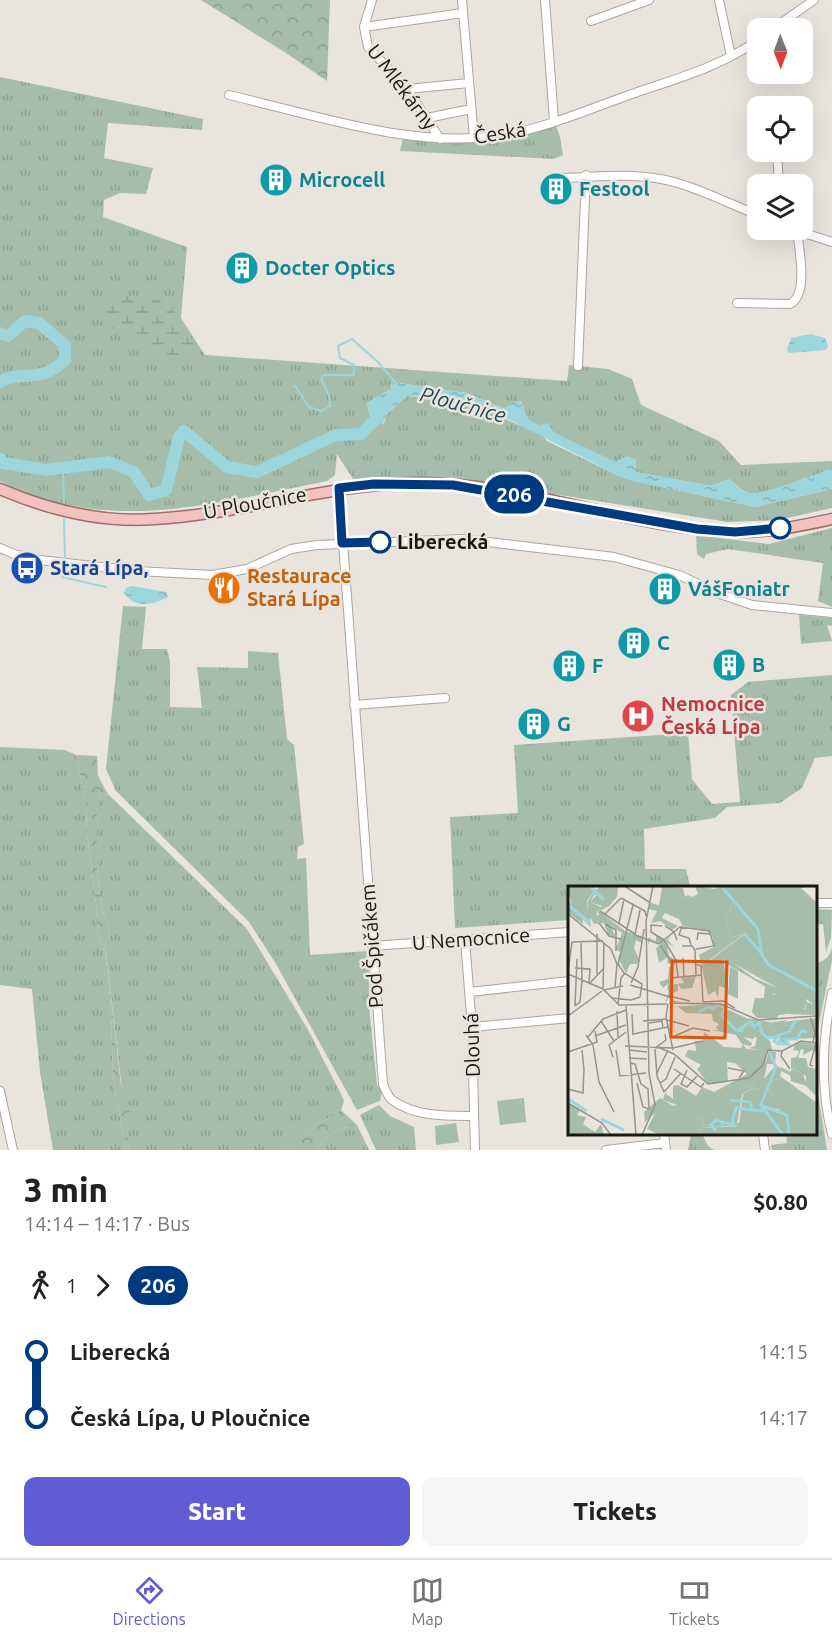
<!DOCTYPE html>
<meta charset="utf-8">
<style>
body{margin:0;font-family:Ubuntu,sans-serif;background:#f6f6f6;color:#222;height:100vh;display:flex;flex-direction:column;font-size:22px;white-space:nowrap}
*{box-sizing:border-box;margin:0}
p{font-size:20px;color:#767676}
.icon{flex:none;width:33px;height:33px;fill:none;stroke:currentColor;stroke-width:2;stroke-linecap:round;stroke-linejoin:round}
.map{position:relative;height:1150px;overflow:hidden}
.panel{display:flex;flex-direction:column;background:#fff;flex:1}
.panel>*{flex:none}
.badge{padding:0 12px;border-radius:20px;font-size:21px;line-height:39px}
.needle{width:39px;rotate:179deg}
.buttons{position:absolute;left:747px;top:18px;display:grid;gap:12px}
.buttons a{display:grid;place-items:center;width:66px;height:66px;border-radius:12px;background:#fff;box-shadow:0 6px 24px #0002;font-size:30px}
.map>.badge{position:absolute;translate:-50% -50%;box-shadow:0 0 0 3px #fff}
.legs{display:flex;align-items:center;gap:9px;height:66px;padding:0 24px;font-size:20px}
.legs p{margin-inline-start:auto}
.head{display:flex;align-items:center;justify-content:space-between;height:102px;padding:0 24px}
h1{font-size:33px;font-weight:800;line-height:45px}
.cta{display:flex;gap:12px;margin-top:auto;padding:12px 24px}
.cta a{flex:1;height:69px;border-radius:12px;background:#605cd4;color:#fff;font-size:24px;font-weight:800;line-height:69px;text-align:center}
.cta a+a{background:#f6f6f6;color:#222}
ul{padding:0 24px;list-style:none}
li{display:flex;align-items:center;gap:21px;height:66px;font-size:22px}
li i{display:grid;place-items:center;width:9px;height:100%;margin:0 8px;background:currentColor}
li i::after{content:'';width:15px;height:15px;margin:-8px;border:4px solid;border-radius:50%;background:#fff}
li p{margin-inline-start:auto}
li:first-child i{background:linear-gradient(#0000 50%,currentColor 0)}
li:last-child i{background:linear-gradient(currentColor 50%,#0000 0)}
.tab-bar{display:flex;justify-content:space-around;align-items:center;height:84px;border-top:2px solid #e0e0e0;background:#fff;font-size:16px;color:#767676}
.tab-bar a{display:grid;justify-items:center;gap:3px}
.tab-bar .current{color:#605cd4}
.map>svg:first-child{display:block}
.grass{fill:url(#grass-tufts)}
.forest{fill:url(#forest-crowns)}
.wetland{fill:url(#wetland-marsh)}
.pitch{fill:#a5bdaa}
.water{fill:url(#water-ripples)}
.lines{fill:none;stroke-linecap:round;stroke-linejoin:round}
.stream{stroke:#9cd5db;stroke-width:2}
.river{stroke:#9cd5db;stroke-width:12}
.minor-casing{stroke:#aba59e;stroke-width:10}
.major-casing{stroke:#a26c68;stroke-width:13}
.minor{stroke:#fff;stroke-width:8}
.major{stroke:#f3c2bf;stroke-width:10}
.line-1-casing{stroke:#fff;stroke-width:14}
.line-1{stroke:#003b80;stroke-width:9}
.stop-1-dot{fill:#fff;stroke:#003b80;stroke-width:3}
.labels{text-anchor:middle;stroke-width:5;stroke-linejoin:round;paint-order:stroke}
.street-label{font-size:20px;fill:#191714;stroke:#e9e4dd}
.culture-label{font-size:20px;font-weight:bold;fill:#0d838f;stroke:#e9e4dd;text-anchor:start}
.stop-label{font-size:20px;font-weight:bold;fill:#191714;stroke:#e9e4dd;text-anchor:start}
.transit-label{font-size:20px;font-weight:bold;fill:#164399;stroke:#e9e4dd;text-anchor:start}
.food-label{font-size:20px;font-weight:bold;fill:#c56008;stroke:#e9e4dd;text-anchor:start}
.health-label{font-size:20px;font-weight:bold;fill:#be3a42;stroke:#e9e4dd;text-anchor:start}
.water-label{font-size:21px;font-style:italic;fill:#1a4c51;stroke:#e9e4dd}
.inset-river{fill:none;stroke:#9cd5db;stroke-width:3}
.inset-road{fill:none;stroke:#96928d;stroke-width:1.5}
.view{fill:#de560c;fill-opacity:0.15;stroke:#de560c;stroke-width:3}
.inset-edge{fill:none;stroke:#191714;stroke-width:3}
</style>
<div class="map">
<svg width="832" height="1150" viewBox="0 0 832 1150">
<defs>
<pattern id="grass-tufts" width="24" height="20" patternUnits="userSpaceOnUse" patternTransform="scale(1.5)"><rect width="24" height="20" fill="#a5bdaa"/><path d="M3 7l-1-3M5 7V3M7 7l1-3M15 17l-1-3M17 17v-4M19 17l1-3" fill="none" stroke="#8da291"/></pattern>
<pattern id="forest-crowns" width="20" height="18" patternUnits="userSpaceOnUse" patternTransform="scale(1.5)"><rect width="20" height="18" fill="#a5bdaa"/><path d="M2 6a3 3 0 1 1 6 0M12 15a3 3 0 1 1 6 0" fill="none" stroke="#8da291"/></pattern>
<pattern id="wetland-marsh" width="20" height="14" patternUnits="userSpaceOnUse" patternTransform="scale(1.5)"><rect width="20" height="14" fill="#a5bdaa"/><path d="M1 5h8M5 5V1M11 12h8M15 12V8" fill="none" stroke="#8da291"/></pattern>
<pattern id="water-ripples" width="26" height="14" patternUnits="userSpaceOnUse" patternTransform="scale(1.5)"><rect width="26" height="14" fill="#9cd5db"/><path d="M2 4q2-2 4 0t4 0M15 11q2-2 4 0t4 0" fill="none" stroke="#86b6bb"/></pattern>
</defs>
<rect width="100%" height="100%" fill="#e9e4dd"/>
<path class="grass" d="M 0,77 L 203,119 L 202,130 L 108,123 L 104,158 L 153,168 L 146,194 L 120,193 L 104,200 L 103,217 L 187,247 L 181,318 L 205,355 L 567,381 L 569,365 L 608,369 L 632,379 L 641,405 L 719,441 L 741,465 L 832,461 L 832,469 C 816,474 760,497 749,493 C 742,491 735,484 729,479 L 711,486 L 635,472 L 528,420 L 521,401 L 512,403 L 505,409 L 467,393 L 392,382 L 391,389 L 367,403 L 370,417 L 384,424 L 386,415 L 407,396 C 457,400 499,414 543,436 L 547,441 L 619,476 L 634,481 L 755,507 L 832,489 L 832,508 L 778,520 L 728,522 L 448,477 L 353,479 L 337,454 L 335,475 L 327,481 C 215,503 108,536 0,481 Z
M 556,126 L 560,137 L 563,155 L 554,159 L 400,151 L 403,139 C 455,141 505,140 556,126 Z
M 832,528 L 832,607 L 818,601 L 823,563 L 728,549 L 706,554 L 704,559 L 697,554 L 696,535 L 769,544 Z
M 123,606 L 146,607 L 142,649 L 167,649 L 170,661 L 170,707 L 202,708 L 197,667 L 248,668 L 248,651 L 278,653 L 287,739 L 294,745 L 304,844 L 298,847 L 297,859 L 306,858 L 310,955 L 369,951 L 369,1006 L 377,1085 L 382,1091 L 380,1101 L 357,1110 L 276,964 L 249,922 L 116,791 L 106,769 Z
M 799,615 L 832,618 L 832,626 L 827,625 L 832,641 L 801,644 Z
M 832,675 L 832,756 L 815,758 L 802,788 L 780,803 L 727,807 L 715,818 L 644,829 L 645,869 L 686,869 L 690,887 L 570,888 L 569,920 L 455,928 L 450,817 L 518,813 L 514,745 L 688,733 L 692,779 L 712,804 L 740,802 L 731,695 L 748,682 Z
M 0,747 L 65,750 L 76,755 L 86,804 L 87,833 L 98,919 L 97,932 C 113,957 111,1041 113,1073 C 115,1099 122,1124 126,1150 L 53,1150 L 40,1072 L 32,989 L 0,985 Z
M 108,794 L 247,929 L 307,1028 L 342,1096 L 344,1101 L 341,1110 L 296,1139 L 285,1150 L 129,1150 L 105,943 L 110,932 C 93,894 98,848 97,807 L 99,796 Z
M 816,909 L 832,910 L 831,937 L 826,952 L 823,924 L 816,924 Z
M 832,947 L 832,960 L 816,1037 L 816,963 C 825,962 830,956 832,947 Z
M 816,1082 L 827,1150 L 772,1150 L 771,1145 L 787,1143 L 786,1134 L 816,1134 Z
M 379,1105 L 390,1116 L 414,1127 L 416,1150 L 376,1150 L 360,1115 Z
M 357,1125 L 369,1150 L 317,1150 C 324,1136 342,1126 357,1125 Z
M 691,1134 L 702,1134 L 708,1146 L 714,1150 L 688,1150 Z"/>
<path class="forest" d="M 201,0 L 330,0 L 327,81 L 283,51 Z
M 76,755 L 97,756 L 98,776 L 108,794 L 99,796 L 97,807 C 98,848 93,894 110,932 L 105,943 L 121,1085 L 131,1110 L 126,1119 L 129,1150 L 126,1150 C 122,1124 115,1099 113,1073 C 111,1041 113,956 97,932 L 98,919 L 87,833 L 86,804 Z
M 341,1110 L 357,1125 C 342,1126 324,1136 317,1150 L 285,1150 L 296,1139 Z"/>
<path class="wetland" d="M 115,292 L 143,299 L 156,299 L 171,307 L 194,343 L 195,355 L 186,360 L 172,361 L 143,340 L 120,335 L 106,323 L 105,299 Z"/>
<path class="pitch" d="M 524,1098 L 526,1122 L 500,1125 L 497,1101 Z
M 456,1123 L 459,1142 L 436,1145 L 435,1126 Z"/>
<path class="water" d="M 811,334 L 825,338 L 828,346 L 826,350 L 789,353 L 787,349 L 791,338 Z
M 392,382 L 467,393 L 504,409 L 512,403 L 521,401 L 528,420 L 539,425 L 549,423 L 553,432 L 615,462 L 626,456 L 636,459 L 636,472 L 711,486 L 729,479 C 735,484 741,491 748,493 C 760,497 816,474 832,469 L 832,489 L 755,507 L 634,481 L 619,476 L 504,417 L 443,399 L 407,396 L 386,415 L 383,424 L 370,417 L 367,403 L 391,389 Z
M 132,586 L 166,592 L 168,597 C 153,605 135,609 124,593 L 126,588 Z"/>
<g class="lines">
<path class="stream" d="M 295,386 L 309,407 L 321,411 L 330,406 L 329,395 L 321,379 L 324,375 L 354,375 L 354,365 L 340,358 L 338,346 L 352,339 L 378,362 L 397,384
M 63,468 L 64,505
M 64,519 L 65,558
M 64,566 L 62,577 L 106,587"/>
<path class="river" d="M 0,333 L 8,336 L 25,321 L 39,323 L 65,345 L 65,360 C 39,385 22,369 0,382
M 0,459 L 3,463 L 47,470 L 109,462 L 134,472 L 149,495 L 166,490 L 179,437 L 184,431 L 227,467 L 257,472 L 336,435 L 361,434 L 375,420 L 382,407"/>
<g class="minor-casing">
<path id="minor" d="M 372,0 L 364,27 L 368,47 L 407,89 L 440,139
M 462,0 L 474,138
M 545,0 L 554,121
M 719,0 L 731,56
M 591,21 L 649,0
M 364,27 L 463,13
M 774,28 L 814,0
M 407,89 L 469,83
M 229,95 C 316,115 408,148 498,136 C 544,129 589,109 632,94 C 675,79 720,67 758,40
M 427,118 L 471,109
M 777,152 L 779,184
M 553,178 C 593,178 635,171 674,182 C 703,190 730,204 758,215
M 795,230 L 832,242
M 737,303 L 790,304 C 809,295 799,249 797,230
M 578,366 L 586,175
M 339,488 L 383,1084 C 385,1089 388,1097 392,1100 C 415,1117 447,1116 474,1116
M 0,548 L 14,554 L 40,560 L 137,571 L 212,575 L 247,569 L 291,549 L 317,545 L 463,539 L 614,557 L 679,575 L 720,594 L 752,605 L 832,613
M 354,705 L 445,698
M 816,903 L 832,903
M 465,940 L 472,1027 L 475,1150
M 372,946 L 570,932
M 470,992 L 570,981
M 832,993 C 822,1040 820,1087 832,1134
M 472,1027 L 570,1018
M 0,1091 L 13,1150
M 664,1134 L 666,1150
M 763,1134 L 765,1150
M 606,1150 L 665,1143"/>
</g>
<g class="major-casing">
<path id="major" d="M 0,489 C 49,510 101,523 154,519 C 246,514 332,482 424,483 C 528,484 629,528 733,532 C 766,533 800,526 832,519"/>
</g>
<use href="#minor" class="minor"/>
<use href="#major" class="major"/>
</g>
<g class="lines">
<g class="line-1-casing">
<path id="line-1" d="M 380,542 L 342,543 L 339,488 L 374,484 L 453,485 L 697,529 L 735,532 L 780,528"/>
</g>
<use href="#line-1" class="line-1"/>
</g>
<defs>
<g id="building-disc" transform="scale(1.725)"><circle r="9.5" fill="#0f9aa8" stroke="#e9e4dd"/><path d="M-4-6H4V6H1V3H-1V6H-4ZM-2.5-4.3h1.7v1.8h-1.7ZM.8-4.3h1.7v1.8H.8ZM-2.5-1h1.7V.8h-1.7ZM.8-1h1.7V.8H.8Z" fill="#fff"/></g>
<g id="bus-disc" transform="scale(1.725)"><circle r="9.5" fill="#1a4fb4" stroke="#e9e4dd"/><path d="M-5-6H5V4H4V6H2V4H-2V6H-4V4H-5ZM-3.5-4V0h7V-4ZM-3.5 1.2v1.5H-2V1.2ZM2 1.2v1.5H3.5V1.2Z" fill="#fff"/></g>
<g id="restaurant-disc" transform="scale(1.725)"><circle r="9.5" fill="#e8710a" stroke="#e9e4dd"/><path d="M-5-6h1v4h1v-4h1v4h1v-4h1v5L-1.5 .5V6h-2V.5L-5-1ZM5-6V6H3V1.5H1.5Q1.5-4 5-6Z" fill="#fff"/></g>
<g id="hospital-disc" transform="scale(1.725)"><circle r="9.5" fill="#e0444e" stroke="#e9e4dd"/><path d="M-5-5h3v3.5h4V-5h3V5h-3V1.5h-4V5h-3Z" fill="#fff"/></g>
</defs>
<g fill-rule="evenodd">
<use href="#building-disc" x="276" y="180"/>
<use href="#building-disc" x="556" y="189"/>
<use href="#building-disc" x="242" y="268"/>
<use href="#bus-disc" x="27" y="568"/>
<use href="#restaurant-disc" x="224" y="588"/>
<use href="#building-disc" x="665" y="589"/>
<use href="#building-disc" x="634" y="643"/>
<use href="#building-disc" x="729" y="665"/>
<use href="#building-disc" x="569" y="666"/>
<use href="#hospital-disc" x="638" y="716"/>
<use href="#building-disc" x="534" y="724"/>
</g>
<g class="stop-1-dot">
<circle cx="780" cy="528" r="10"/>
<circle cx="380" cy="542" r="10"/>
</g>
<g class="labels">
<g class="street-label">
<text transform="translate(402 87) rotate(53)" y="7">U Mlékárny</text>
<text transform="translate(500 133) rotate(-9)" y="7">Česká</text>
<text transform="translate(255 503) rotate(-10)" y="7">U Ploučnice</text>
<text transform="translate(471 939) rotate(-4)" y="7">U Nemocnice</text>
<text transform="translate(372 946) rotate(-94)" y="7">Pod Špičákem</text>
<text transform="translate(472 1045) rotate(-92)" y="7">Dlouhá</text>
</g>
<g class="culture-label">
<text x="299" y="187">Microcell</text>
<text x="579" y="196">Festool</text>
<text x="265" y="275">Docter Optics</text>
<text x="688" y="596">VášFoniatr</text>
<text x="657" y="650">C</text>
<text x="752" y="672">B</text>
<text x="592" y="673">F</text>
<text x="557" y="731">G</text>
</g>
<g class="stop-label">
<text x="397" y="549">Liberecká</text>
</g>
<g class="transit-label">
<text x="50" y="575">Stará Lípa,</text>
</g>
<g class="food-label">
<text x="247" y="583">Restaurace<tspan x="247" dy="23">Stará Lípa</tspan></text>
</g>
<g class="health-label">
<text x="661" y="711">Nemocnice<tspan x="661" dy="23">Česká Lípa</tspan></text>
</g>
<g class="water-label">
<text transform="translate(463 405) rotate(15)" y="7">Ploučnice</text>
</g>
</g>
<g transform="translate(568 886)">
<rect width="249" height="249" fill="#e9e4dd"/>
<path d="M 0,0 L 21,0 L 26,5 L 19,15 L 20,32 L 14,28 L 15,38 L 0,27 L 0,15 L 3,18 ZM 37,0 L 50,0 L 49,11 L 43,17 L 38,16 L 43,19 L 31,25 L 57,45 L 73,50 L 74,57 L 68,54 L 51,66 L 48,63 L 54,47 L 42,39 L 48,51 L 40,49 L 36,37 L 26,38 L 22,31 L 31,29 L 29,24 L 34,20 L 22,16 ZM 91,0 L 115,2 L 117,11 L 120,9 L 141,19 L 147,56 L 142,46 L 115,40 L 111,33 L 97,27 L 94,32 L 110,40 L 104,44 L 92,35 L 83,37 L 89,25 L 81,23 L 82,17 L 91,19 L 94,2 ZM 154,0 L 237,0 L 233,2 L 248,16 L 249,11 L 249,105 L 213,86 L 249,106 L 249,129 L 245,130 L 244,118 L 239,113 L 236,124 L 227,118 L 220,128 L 210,129 L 208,133 L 189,132 L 184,126 L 187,112 L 196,112 L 197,100 L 206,109 L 211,103 L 167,78 L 162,80 L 155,73 L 160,103 L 151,100 L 150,112 L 147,105 L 140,109 L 131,69 L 148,60 L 151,65 L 136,79 L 178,47 L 163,52 L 158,33 L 166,13 ZM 88,50 L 96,53 L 93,58 L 103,50 L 100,54 L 106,61 L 98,56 L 101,70 L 108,74 L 104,90 L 109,90 L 102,90 L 101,101 L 107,98 L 116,97 L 113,92 L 128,90 L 124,102 L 113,103 L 110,98 L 110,105 L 104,107 L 104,114 L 112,116 L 102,116 L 101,111 L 97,118 L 99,111 L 103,109 L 102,103 L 99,104 L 100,98 L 95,102 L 91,96 L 100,93 L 101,81 L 104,80 L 102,90 L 105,79 L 99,77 L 100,71 L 91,77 L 88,62 L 93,58 L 82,53 L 80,59 L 80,52 L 82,52 L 88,55 ZM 162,81 L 170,85 L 170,113 L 160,108 ZM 148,118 L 178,132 L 202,136 L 197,140 L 202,139 L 209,147 L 222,147 L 225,140 L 211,139 L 215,136 L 249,132 L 249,152 L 218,153 L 216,158 L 209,150 L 199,150 L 191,144 L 185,153 L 175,151 L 184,157 L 183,160 L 174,158 L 168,149 L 144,144 L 150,144 L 148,141 L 151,138 L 145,135 L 144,128 L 118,127 L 109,120 L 101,121 ZM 196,178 L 197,178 L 185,199 L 120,223 L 128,232 L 135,229 L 134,240 L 171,237 L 175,208 L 185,202 L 196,205 L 194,222 L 211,224 L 211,214 L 202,207 L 205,194 L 211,193 L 210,188 L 213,181 L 222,186 L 224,183 L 235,188 L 238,197 L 213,185 L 212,190 L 249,217 L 249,249 L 168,249 L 169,239 L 133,242 L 129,249 L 92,249 L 79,243 L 87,227 L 77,236 L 76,226 L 92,212 L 105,220 L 185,198 Z" fill="#a5bdaa"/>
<path d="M 21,0 L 26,1 L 28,4 L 33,0 L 37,0 L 31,10 L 44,17 L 40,20 L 27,8 L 22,16 L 35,22 L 29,24 L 29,34 L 22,32 L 23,41 L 12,31 L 14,27 L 20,31 L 14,25 L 19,28 L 20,15 L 26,6 ZM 127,0 L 147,3 L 154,0 L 164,8 L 166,13 L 158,33 L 163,52 L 176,48 L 136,78 L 151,65 L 146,60 L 140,19 L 124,11 L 130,8 ZM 167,78 L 186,92 L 212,103 L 210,107 L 203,108 L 198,101 L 162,80 ZM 232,112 L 245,119 L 247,129 L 220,128 L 225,117 L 237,124 L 238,117 L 230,115 ZM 219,134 L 212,139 L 225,140 L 218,148 L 209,147 L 202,139 L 194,142 L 200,137 ZM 193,143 L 199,147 L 196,151 L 202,155 L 204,164 L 199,164 L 197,179 L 201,165 L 208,166 L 207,178 L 199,178 L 196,193 L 207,180 L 212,181 L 211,193 L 205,194 L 202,207 L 211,214 L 212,223 L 194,222 L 196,205 L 185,202 L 174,208 L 169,238 L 134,240 L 135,229 L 128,232 L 119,223 L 185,199 L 188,192 L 185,198 L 118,222 L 95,214 L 97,207 L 105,213 L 105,200 L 110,199 L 128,210 L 134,201 L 146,206 L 179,188 L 167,177 L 159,176 L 160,195 L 140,198 L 129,183 L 133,179 L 117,170 L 120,164 L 128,165 L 127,155 L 135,155 L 136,146 L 156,161 L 173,162 L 175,158 L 178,163 L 190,164 L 181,162 L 187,160 L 189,152 L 185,150 ZM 233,156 L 249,158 L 249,168 L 245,164 L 235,169 L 236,164 L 233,163 L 230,172 L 238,172 L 240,181 L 249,183 L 249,216 L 248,210 L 238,200 L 223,195 L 222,189 L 238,196 L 238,190 L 223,182 L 223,172 L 229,171 L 231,165 L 225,164 L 227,159 ZM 0,217 L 12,224 L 9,229 L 18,231 L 15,238 L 27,246 L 33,238 L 36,249 L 0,249 ZM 170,240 L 168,249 L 129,249 L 133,242 Z" fill="#a5bdaa"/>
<path d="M 68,54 L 66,62 L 71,73 L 69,78 L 62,78 L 58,87 L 50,72 L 56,58 Z" fill="#a5bdaa"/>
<path class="inset-river" d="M 22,0 L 36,14M 153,0 L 190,43M 0,19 L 22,37M 190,43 L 194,69 L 201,79 L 249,105M 176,47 L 194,68M 130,126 L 141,121 L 146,123 L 148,119 L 158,121 L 153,129 L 168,144 L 175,145 L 172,143 L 179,138 L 183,136 L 186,141 L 191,136 L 194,147 L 199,152 L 209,151 L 206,155 L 210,158 L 212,153 L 213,158 L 220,158 L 217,153 L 229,153 L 234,145 L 239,146M 208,150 L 221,146 L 228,134M 202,167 L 208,181 L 193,219 L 215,249M 0,213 L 19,225M 162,214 L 182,216 L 184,224 L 195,225M 195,220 L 219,229 L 221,249M 33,233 L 56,244M 164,236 L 168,222 L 184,224M 153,242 L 155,236 L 166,239 L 165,236M 148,245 L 143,239 L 148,234 L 155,236"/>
<path class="inset-road" d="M 58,1 L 81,16M 53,12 L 77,25 L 78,30M 65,19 L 50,78 L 56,87 L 74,98 L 72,111M 32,25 L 67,48M 0,28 L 43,63 L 49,78 L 47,101M 37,28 L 53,12M 31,37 L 41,50 L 48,52 L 48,44 L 37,38M 51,37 L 56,13M 94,40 L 83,39 L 83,46 L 96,54M 97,40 L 106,46 L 109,54M 114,40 L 111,49 L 121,52 L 123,59M 29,48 L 29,88M 67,49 L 72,24M 67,49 L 91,58M 96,54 L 108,74 L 110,91M 129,54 L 130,47 L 142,48M 91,58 L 112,41 L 142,45M 92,59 L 104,77 L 101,110M 114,60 L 124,60 L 127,64 L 128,89M 128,63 L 146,60 L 141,44M 48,65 L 48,52 L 54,53M 115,72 L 116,90M 158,75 L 158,116M 127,78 L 133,80 L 135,116M 7,82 L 22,83 L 21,97M 0,85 L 4,56 L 35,55M 0,88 L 35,103 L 51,119 L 99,118M 102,92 L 134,89M 22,97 L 36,82M 63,97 L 70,81 L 76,43M 62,99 L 102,111M 35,103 L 36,56M 36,104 L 55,100M 101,110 L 122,115M 44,112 L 63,114 L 72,111M 135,116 L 155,115 L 167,122M 101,117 L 153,118 L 190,134 L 249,130M 50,118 L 53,92 L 57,87M 100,118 L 98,131 L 105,164M 7,120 L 12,116 L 14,94 L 13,57M 7,120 L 9,73M 58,120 L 68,249M 49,125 L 50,151M 64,128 L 65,149M 0,130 L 34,105M 242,130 L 247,146 L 245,157M 99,134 L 121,140M 33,135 L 46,155M 75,135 L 98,133M 81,137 L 94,135 L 95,141M 65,148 L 100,141M 18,149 L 25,159 L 31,196 L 46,226M 27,150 L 58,139M 20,151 L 35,133 L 58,124M 102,152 L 125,142 L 142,145M 57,160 L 105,162 L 135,155M 87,162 L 98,154 L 97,148M 92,162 L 106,168 L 140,198 L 181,192 L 195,179 L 200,164 L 214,165M 87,163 L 89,190 L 96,206 L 113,187M 14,164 L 16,184M 48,164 L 52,190 L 78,187M 61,164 L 79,166M 0,166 L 29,156 L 27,145M 45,171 L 41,159 L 58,146M 61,172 L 79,173M 62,177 L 67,178 L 73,198 L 80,203 L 81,223 L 75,221 L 69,197M 245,180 L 242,179 L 248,157M 160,182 L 176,185 L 171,192M 106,183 L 133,201 L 136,197M 222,183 L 213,170 L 214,165 L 233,155 L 249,157M 119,184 L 113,198 L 119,201 L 129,190M 89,187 L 100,164M 92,197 L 98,193 L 107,171M 0,203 L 15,207 L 16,182M 0,217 L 34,237 L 43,249M 74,249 L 87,219 L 81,187 L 78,35 L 85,0"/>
<path class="view" d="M 104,75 L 159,76 L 157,152 L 103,151 Z"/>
<rect width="249" height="249" class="inset-edge"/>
</g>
</svg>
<div class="buttons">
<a><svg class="needle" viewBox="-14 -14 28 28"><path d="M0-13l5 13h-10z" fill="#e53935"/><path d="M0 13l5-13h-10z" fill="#767676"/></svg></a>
<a><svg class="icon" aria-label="locate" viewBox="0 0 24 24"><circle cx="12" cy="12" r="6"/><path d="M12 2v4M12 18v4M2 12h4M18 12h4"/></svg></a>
<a><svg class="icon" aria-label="layers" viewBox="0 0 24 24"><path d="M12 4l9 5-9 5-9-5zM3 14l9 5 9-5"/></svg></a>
</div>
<b class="badge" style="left:514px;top:494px;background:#003b80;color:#fff">206</b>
</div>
<section class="panel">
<div class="head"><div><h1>3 min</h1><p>14:14 – 14:17 · Bus</p></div><b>$0.80</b></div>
<div class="legs"><svg class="icon" aria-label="walk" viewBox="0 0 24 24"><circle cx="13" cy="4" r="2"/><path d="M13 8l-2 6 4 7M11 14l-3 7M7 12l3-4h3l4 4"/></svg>1<svg class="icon" aria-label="forward" viewBox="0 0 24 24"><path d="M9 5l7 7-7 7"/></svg><b class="badge" style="background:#003b80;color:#fff">206</b></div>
<ul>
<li><i style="color:#003b80"></i><b>Liberecká</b><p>14:15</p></li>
<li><i style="color:#003b80"></i><b>Česká Lípa, U Ploučnice</b><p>14:17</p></li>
</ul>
<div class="cta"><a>Start</a><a>Tickets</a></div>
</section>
<nav class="tab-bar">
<a class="current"><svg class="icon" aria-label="directions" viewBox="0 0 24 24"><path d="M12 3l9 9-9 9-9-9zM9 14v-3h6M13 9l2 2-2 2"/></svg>Directions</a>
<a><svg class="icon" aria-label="map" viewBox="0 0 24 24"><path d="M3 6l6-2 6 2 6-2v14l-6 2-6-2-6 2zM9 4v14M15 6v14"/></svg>Map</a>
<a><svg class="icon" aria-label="tickets" viewBox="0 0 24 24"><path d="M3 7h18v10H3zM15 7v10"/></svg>Tickets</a>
</nav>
